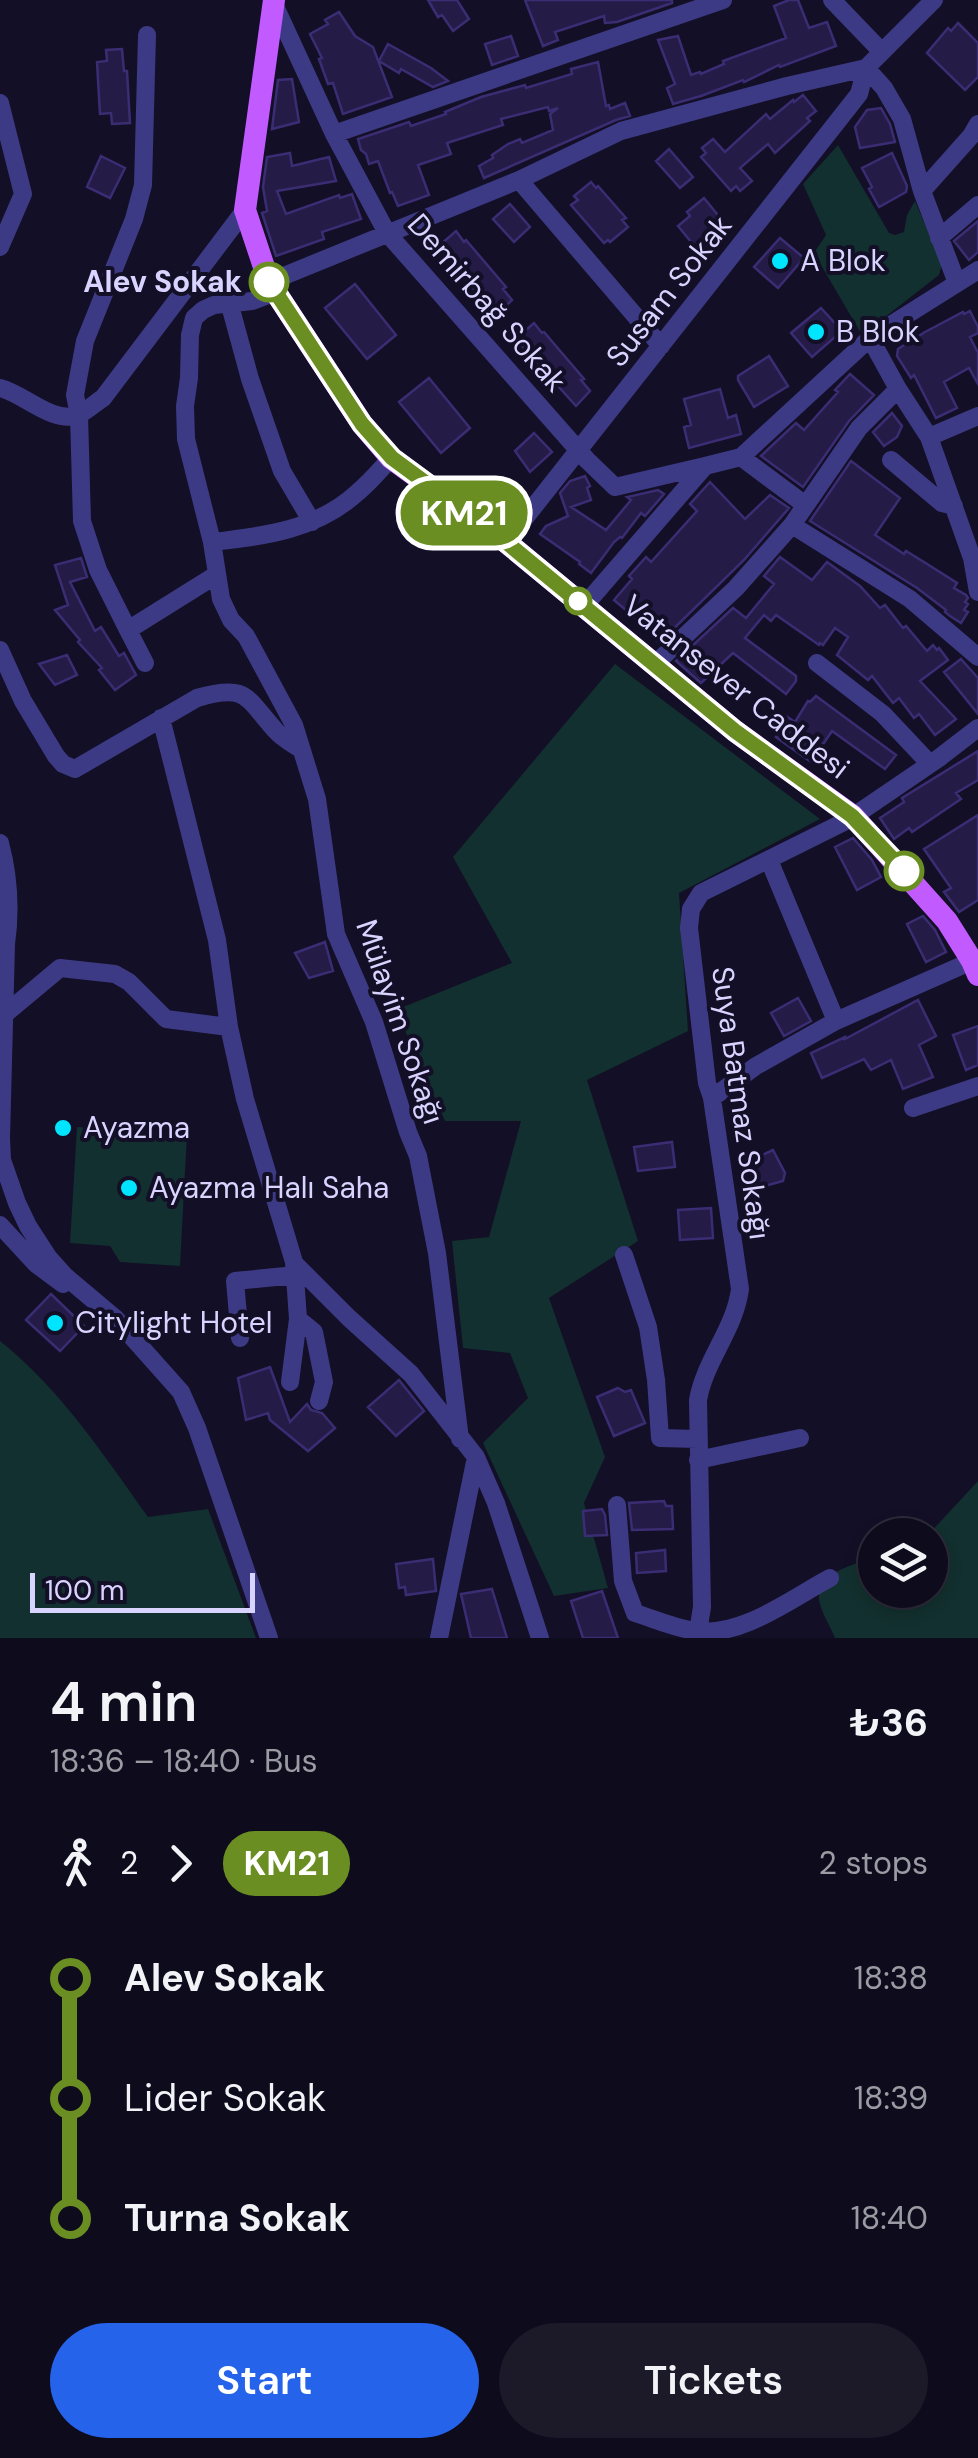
<!DOCTYPE html>
<meta charset="utf-8">
<style>
body{margin:0;font-family:"DM Sans",sans-serif;background:#1c1929;color:#f1f3f6;height:100vh;display:flex;flex-direction:column;font-size:38px;white-space:nowrap}
*{box-sizing:border-box;margin:0}
p{font-size:32px;color:#9b9ba3}
.icon{flex:none;width:55px;height:55px;fill:none;stroke:currentColor;stroke-width:2;stroke-linecap:round;stroke-linejoin:round}
.map{position:relative;height:1638px;overflow:hidden}
.drawer{display:flex;flex-direction:column;background:#0e0b1c;flex:1}
.drawer>*{flex:none}
.badge{padding:0 20px;border-radius:32px;font-size:35px;line-height:65px}
.tools{position:absolute;left:858px;top:1518px;display:grid;gap:20px}
.tools a{display:grid;place-items:center;width:90px;height:90px;border-radius:50%;background:#0e0b1c;box-shadow:0 5px 15px #0003,0 0 0 2px #2e2b3b;font-size:50px}
.scale{position:absolute;left:30px;bottom:25px;width:225px;box-sizing:border-box;padding-left:10px;border:5px solid #d9d4ff;border-top:0;font-size:28px;line-height:35px;white-space:nowrap;color:#d9d4ff;-webkit-text-stroke:8px #130f26;paint-order:stroke}
.map>.badge{position:absolute;translate:-50% -50%;box-shadow:0 0 0 5px #fff}
.legs{display:flex;align-items:center;gap:15px;height:110px;padding:0 50px;font-size:32px}
.legs p{margin-inline-start:auto}
.headline{display:flex;align-items:center;justify-content:space-between;height:170px;padding:0 50px}
h1{font-size:55px;font-weight:600;line-height:75px}
.button{display:flex;gap:20px;margin-top:auto;padding:20px 50px}
.button a{flex:1;height:115px;border-radius:60px;background:#2563eb;color:#fff;font-size:40px;font-weight:600;line-height:115px;text-align:center}
.button a+a{background:#1c1929;color:#f1f3f6}
ul{padding:0 50px;list-style:none}
li{display:flex;align-items:center;gap:35px;height:120px;font-size:38px}
li i{display:grid;place-items:center;width:15px;height:100%;margin:0 12px;background:currentColor}
li i::after{content:'';width:25px;height:25px;margin:-12px;border:8px solid;border-radius:50%;background:#0e0b1c}
li p{margin-inline-start:auto}
li:first-child i{background:linear-gradient(#0000 50%,currentColor 0)}
li:last-child i{background:linear-gradient(currentColor 50%,#0000 0)}
.map>svg:first-child{display:block}
.green{fill:#12302f}
.building{fill:#241b47;stroke:#3b2d73;stroke-width:2.5}
.lines{fill:none;stroke-linecap:round;stroke-linejoin:round}
.minor{stroke:#3d3a85;stroke-width:18}
.major{stroke:#c25bff;stroke-width:22}
.line-1-casing{stroke:#fff;stroke-width:22}
.line-1{stroke:#6b8e23;stroke-width:15}
.poi-dot{fill:#00e5ff;stroke:#130f26;stroke-width:4}
.stop-1-dot{fill:#fff;stroke:#6b8e23;stroke-width:5}
.labels{text-anchor:middle;stroke-width:8;stroke-linejoin:round;paint-order:stroke}
.poi-label{font-size:30px;fill:#d9d4ff;stroke:#130f26;text-anchor:start}
.stop-label{font-size:30px;font-weight:bold;fill:#d9d4ff;stroke:#130f26;text-anchor:end}
.street-label{font-size:30px;fill:#d9d4ff;stroke:#130f26}
</style>
<div class="map">
<svg width="978" height="1638" viewBox="0 0 978 1638">
<rect width="100%" height="100%" fill="#130f26"/>
<path class="green" d="M 838,145 L 889,233 L 895,235 L 904,232 L 907,215 L 915,201 L 942,264 L 939,275 L 862,335 L 814,253 L 826,235 L 803,184 Z
M 615,664 L 820,819 L 679,893 L 688,1031 L 587,1080 L 638,1241 L 549,1298 L 605,1457 L 584,1503 L 608,1588 L 554,1596 L 483,1443 L 528,1398 L 510,1353 L 463,1348 L 452,1241 L 489,1237 L 521,1121 L 445,1121 L 396,1010 L 512,963 L 453,857 Z
M 77,1127 L 187,1134 L 180,1266 L 120,1262 L 110,1246 L 70,1243 Z
M 0,1341 C 61,1390 103,1454 148,1517 L 208,1509 L 256,1638 L 0,1638 Z
M 978,1481 L 978,1638 L 835,1638 C 831,1627 820,1611 819,1599 C 817,1572 856,1564 875,1557 L 875,1590 L 930,1590 L 928,1535 Z"/>
<path class="building" d="M 428,0 L 457,0 L 469,19 L 453,31 L 442,15 L 438,17 Z
M 525,0 L 672,0 L 672,3 L 617,22 L 605,23 L 604,16 L 555,32 L 558,40 L 543,46 Z
M 789,0 L 798,0 L 809,28 L 827,22 L 836,46 L 780,67 L 779,65 L 744,82 L 743,80 L 701,96 L 673,104 L 667,88 L 675,84 L 658,40 L 678,36 L 691,75 L 700,72 L 701,74 L 724,64 L 723,61 L 786,38 L 774,6 Z
M 339,12 L 355,36 L 373,47 L 392,97 L 343,114 L 333,83 L 328,84 L 319,59 L 322,58 L 310,34 L 328,24 L 325,20 Z
M 958,23 L 978,43 L 978,77 L 965,90 L 927,53 L 948,28 L 951,31 Z
M 511,36 L 518,56 L 492,65 L 485,44 Z
M 388,44 L 431,68 L 448,81 L 433,87 L 401,69 L 399,73 L 379,61 Z
M 122,49 L 124,71 L 127,71 L 130,123 L 112,124 L 111,113 L 100,114 L 97,62 L 107,61 L 106,50 Z
M 598,62 L 606,106 L 609,105 L 610,109 L 625,103 L 630,116 L 616,120 L 484,178 L 479,166 L 493,158 L 492,155 L 508,144 L 520,139 L 522,143 L 553,130 L 550,114 L 558,108 L 549,111 L 548,107 L 501,119 L 503,125 L 447,143 L 451,154 L 418,165 L 429,195 L 398,206 L 392,192 L 390,193 L 378,161 L 369,164 L 366,154 L 361,150 L 358,139 L 409,122 L 411,126 L 446,114 L 445,112 L 481,97 L 525,85 L 526,88 L 572,74 L 571,69 Z
M 292,79 L 299,122 L 272,129 L 278,80 Z
M 803,95 L 816,111 L 807,118 L 810,121 L 775,153 L 768,144 L 740,168 L 752,181 L 740,191 L 736,186 L 731,191 L 701,157 L 706,153 L 702,148 L 713,139 L 725,152 L 766,114 L 770,119 L 793,100 L 794,102 Z
M 881,108 L 890,124 L 895,142 L 860,148 L 855,127 L 867,110 Z
M 669,149 L 693,177 L 680,188 L 656,161 Z
M 290,153 L 292,166 L 329,157 L 336,181 L 277,191 L 286,214 L 339,195 L 340,198 L 352,194 L 361,219 L 322,232 L 324,239 L 276,256 L 262,213 L 267,211 L 263,187 L 267,157 Z
M 892,153 L 907,186 L 906,192 L 879,207 L 869,189 L 872,187 L 862,168 Z
M 101,156 L 125,168 L 110,198 L 87,187 Z
M 591,182 L 596,188 L 598,186 L 626,218 L 622,220 L 628,227 L 610,242 L 608,240 L 604,243 L 571,205 L 578,200 L 574,196 Z
M 704,198 L 726,225 L 708,240 L 712,243 L 700,253 L 678,226 L 690,216 L 687,212 Z
M 510,204 L 530,227 L 514,242 L 493,219 Z
M 978,221 L 978,252 L 969,260 L 954,241 Z
M 456,231 L 464,242 L 466,240 L 506,287 L 503,289 L 512,300 L 498,314 L 493,309 L 492,310 L 443,253 L 445,251 L 440,245 Z
M 780,238 L 804,258 L 778,288 L 754,267 Z
M 355,284 L 396,335 L 367,359 L 325,308 Z
M 821,308 L 842,331 L 812,357 L 791,333 Z
M 970,311 L 978,327 L 978,333 L 970,337 L 978,353 L 978,384 L 969,368 L 944,382 L 957,408 L 936,418 L 914,375 L 911,378 L 897,356 L 898,349 L 925,332 L 963,312 L 964,314 Z
M 534,323 L 542,333 L 544,332 L 584,379 L 581,380 L 590,391 L 576,406 L 521,345 L 523,343 L 518,337 Z
M 769,356 L 788,386 L 754,407 L 738,380 L 738,376 Z
M 850,374 L 874,395 L 849,421 L 803,487 L 761,456 L 796,423 L 804,430 L 838,392 L 835,390 Z
M 429,378 L 470,428 L 441,453 L 399,402 Z
M 720,389 L 728,418 L 736,415 L 741,434 L 689,448 L 684,427 L 691,425 L 684,399 Z
M 892,413 L 902,426 L 897,437 L 884,446 L 873,432 Z
M 534,433 L 552,452 L 530,472 L 515,451 Z
M 851,461 L 900,498 L 875,535 L 904,554 L 906,551 L 924,562 L 957,583 L 954,588 L 966,595 L 968,598 L 965,602 L 968,604 L 964,610 L 968,612 L 961,623 L 950,616 L 945,612 L 946,610 L 917,588 L 810,521 Z
M 585,476 L 590,486 L 587,488 L 591,500 L 571,507 L 606,530 L 631,500 L 627,497 L 658,490 L 664,494 L 645,516 L 641,513 L 622,538 L 620,537 L 614,542 L 591,573 L 579,564 L 580,562 L 540,534 L 546,526 L 568,516 L 560,493 L 570,481 Z
M 710,482 L 745,519 L 770,495 L 789,508 L 744,560 L 659,643 L 633,616 L 614,600 L 632,579 L 629,576 L 646,557 L 651,562 L 697,511 L 690,504 Z
M 780,557 L 812,580 L 827,562 L 860,586 L 880,608 L 885,605 L 903,628 L 906,626 L 927,651 L 933,645 L 937,650 L 939,648 L 948,660 L 920,681 L 956,719 L 935,735 L 919,714 L 914,718 L 899,698 L 893,703 L 872,676 L 868,680 L 837,655 L 848,637 L 835,628 L 823,645 L 820,643 L 819,645 L 776,615 L 771,621 L 764,615 L 745,638 L 796,676 L 796,681 L 786,694 L 733,653 L 701,683 L 676,661 L 733,608 L 746,618 L 774,584 L 764,576 Z
M 81,558 L 87,577 L 70,582 L 95,631 L 101,627 L 119,656 L 124,653 L 136,675 L 115,690 L 99,670 L 102,668 L 78,642 L 80,640 L 55,610 L 68,605 L 55,565 Z
M 67,655 L 77,675 L 55,685 L 39,664 Z
M 961,659 L 978,678 L 978,714 L 944,672 Z
M 816,696 L 896,755 L 885,769 L 832,731 L 811,762 L 776,737 L 778,733 L 775,732 L 786,716 L 795,722 L 808,701 L 810,702 Z
M 978,751 L 978,780 L 956,793 L 961,799 L 912,832 L 909,828 L 894,839 L 880,818 L 904,802 L 902,798 Z
M 978,815 L 978,900 L 959,912 L 944,892 L 951,888 L 924,849 Z
M 853,838 L 872,860 L 881,877 L 857,890 L 835,847 Z
M 923,916 L 935,930 L 946,952 L 926,962 L 907,924 Z
M 325,942 L 333,971 L 309,978 L 295,953 Z
M 798,998 L 811,1021 L 784,1036 L 771,1013 Z
M 918,1000 L 936,1036 L 919,1045 L 933,1077 L 903,1089 L 891,1060 L 871,1070 L 864,1059 L 822,1078 L 811,1053 L 845,1037 L 845,1039 Z
M 978,1026 L 978,1065 L 966,1070 L 953,1035 Z
M 672,1142 L 675,1167 L 638,1171 L 634,1147 Z
M 773,1150 L 785,1173 L 783,1181 L 765,1186 L 758,1184 L 747,1162 Z
M 711,1208 L 713,1238 L 680,1240 L 678,1210 Z
M 51,1294 L 84,1326 L 60,1351 L 26,1320 Z
M 270,1367 L 290,1422 L 307,1404 L 311,1410 L 322,1413 L 335,1428 L 308,1451 L 270,1420 L 268,1413 L 246,1420 L 238,1378 Z
M 399,1380 L 424,1411 L 396,1436 L 368,1407 Z
M 618,1388 L 625,1392 L 631,1390 L 645,1423 L 614,1436 L 597,1397 Z
M 664,1501 L 666,1506 L 672,1506 L 673,1529 L 632,1530 L 629,1503 Z
M 602,1509 L 605,1515 L 607,1535 L 585,1536 L 583,1511 Z
M 665,1550 L 666,1571 L 637,1573 L 636,1553 Z
M 433,1559 L 436,1591 L 406,1595 L 405,1587 L 399,1588 L 396,1564 Z
M 492,1589 L 507,1638 L 471,1638 L 461,1594 Z
M 602,1591 L 618,1638 L 583,1638 L 571,1601 Z"/>
<g class="lines">
<path class="minor" d="M 832,0 L 882,52
M 274,4 L 334,134 L 387,233 L 587,460 L 615,487 L 705,466
M 147,35 L 143,185 L 134,219 L 85,341 L 75,395 L 79,415 L 82,521 L 98,570 L 128,630 L 216,575
M 866,68 L 884,88 L 902,119 L 922,191 L 957,283
M 0,103 L 23,194 L 0,247
M 334,134 L 723,0
M 519,180 L 661,346
M 922,191 L 971,136 L 978,124
M 939,238 L 978,205
M 269,282 L 519,180 L 621,131 L 787,86 L 866,68
M 276,292 L 252,301 L 214,305 L 203,310 L 194,318 L 190,335 L 189,378 L 185,406 L 186,439 L 212,542 L 221,599 L 231,620 L 246,636 L 294,725 L 317,799 L 336,934 L 374,1022 L 408,1132 L 418,1156 L 437,1253 L 460,1439
M 229,302 L 250,379 L 282,471 L 312,522
M 870,338 L 898,389 L 929,437 L 972,558 L 978,592
M 0,388 C 24,394 50,422 76,416 C 85,413 95,403 103,398 L 245,210
M 929,437 L 978,416
M 741,457 L 804,504
M 891,460 L 942,503 L 954,506
M 792,525 L 910,599 L 978,657
M 212,542 C 265,536 317,530 358,492 C 370,482 380,470 391,458
M 506,542 L 859,94 L 866,68 L 934,0
M 584,606 L 705,466 L 741,457 L 870,338 L 978,270
M 128,630 L 145,663
M 0,650 L 23,701 L 56,756 L 63,764 L 75,769 L 197,698 C 248,683 246,698 276,731 C 283,739 293,744 302,750
M 817,663 L 883,714 L 930,764
M 655,664 L 736,588 L 792,525 L 859,428 L 898,389
M 161,718 L 217,940 L 229,1027 L 245,1099 L 294,1262 L 298,1319 L 290,1382
M 0,843 C 9,877 11,909 6,944 L 1,1139 L 2,1160 L 17,1203 L 28,1226 L 48,1257 L 65,1276 L 116,1319 L 181,1392 L 197,1428 L 269,1638
M 769,860 L 836,1021
M 5,1014 L 60,968 L 115,974 L 129,982 L 166,1019 L 229,1027
M 712,1098 L 756,1066 L 836,1021 L 972,961
M 913,1108 L 978,1086
M 0,1225 L 36,1264 L 63,1284
M 624,1255 L 648,1327 L 656,1380 L 660,1438 L 698,1439
M 294,1263 L 349,1318 L 411,1374 L 476,1457 L 496,1503 L 540,1638
M 298,1319 L 314,1332 L 324,1382 L 319,1401
M 240,1338 L 235,1281 L 296,1275
M 698,1460 L 800,1438
M 617,1505 L 623,1581 L 635,1613 C 654,1619 675,1628 695,1631 C 741,1638 792,1598 830,1578
M 439,1638 L 476,1457
M 697,1638 L 702,1607 L 698,1400 C 705,1360 735,1329 740,1289 L 712,1098 L 707,1083 L 689,928 L 691,909 L 701,893 L 848,820 L 939,758 L 978,728"/>
<path class="major" d="M 274,0 L 245,210 L 269,282 L 362,424 L 391,458 L 506,542 L 735,731 L 853,816 L 947,921 L 972,961 L 978,975"/>
</g>
<g class="lines">
<g class="line-1-casing">
<path id="line-1" d="M 269,282 L 362,424 L 392,458 L 506,542 L 735,731 L 852,816 L 904,871"/>
</g>
<use href="#line-1" class="line-1"/>
</g>
<g class="poi-dot">
<circle cx="780" cy="261" r="10"/>
<circle cx="816" cy="332" r="10"/>
<circle cx="63" cy="1128" r="10"/>
<circle cx="129" cy="1188" r="10"/>
<circle cx="55" cy="1323" r="10"/>
</g>
<g class="stop-1-dot">
<circle cx="269" cy="282" r="18"/>
<circle cx="578" cy="601" r="12"/>
<circle cx="904" cy="871" r="18"/>
</g>
<g class="labels">
<g class="poi-label">
<text x="800" y="271">A Blok</text>
<text x="836" y="342">B Blok</text>
<text x="83" y="1138">Ayazma</text>
<text x="149" y="1198">Ayazma Halı Saha</text>
<text x="75" y="1333">Citylight Hotel</text>
</g>
<g class="stop-label">
<text x="242" y="292">Alev Sokak</text>
</g>
<g class="street-label">
<text transform="translate(669 291) rotate(-52)" y="10">Susam Sokak</text>
<text transform="translate(487 303) rotate(49)" y="10">Demirbağ Sokak</text>
<text transform="translate(736 687) rotate(38)" y="10">Vatansever Caddesi</text>
<text transform="translate(400 1022) rotate(71)" y="10">Mülayim Sokağı</text>
<text transform="translate(741 1103) rotate(82)" y="10">Suya Batmaz Sokağı</text>
</g>
</g>
</svg>
<div class="tools">
<a><svg class="icon" aria-label="layers" viewBox="0 0 24 24"><path d="M12 4l9 5-9 5-9-5zM3 14l9 5 9-5"/></svg></a>
</div>
<div class="scale">100 m</div>
<b class="badge" style="left:464px;top:513px;background:#6b8e23;color:#fff">KM21</b>
</div>
<section class="drawer">
<div class="headline"><div><h1>4 min</h1><p>18:36 – 18:40 · Bus</p></div><b>₺36</b></div>
<div class="legs"><svg class="icon" aria-label="walk" viewBox="0 0 24 24"><circle cx="13" cy="4" r="2"/><path d="M13 8l-2 6 4 7M11 14l-3 7M7 12l3-4h3l4 4"/></svg>2<svg class="icon" aria-label="forward" viewBox="0 0 24 24"><path d="M9 5l7 7-7 7"/></svg><b class="badge" style="background:#6b8e23;color:#fff">KM21</b><p>2 stops</p></div>
<ul>
<li><i style="color:#6b8e23"></i><b>Alev Sokak</b><p>18:38</p></li>
<li><i style="color:#6b8e23"></i><span>Lider Sokak</span><p>18:39</p></li>
<li><i style="color:#6b8e23"></i><b>Turna Sokak</b><p>18:40</p></li>
</ul>
<div class="button"><a>Start</a><a>Tickets</a></div>
</section>
